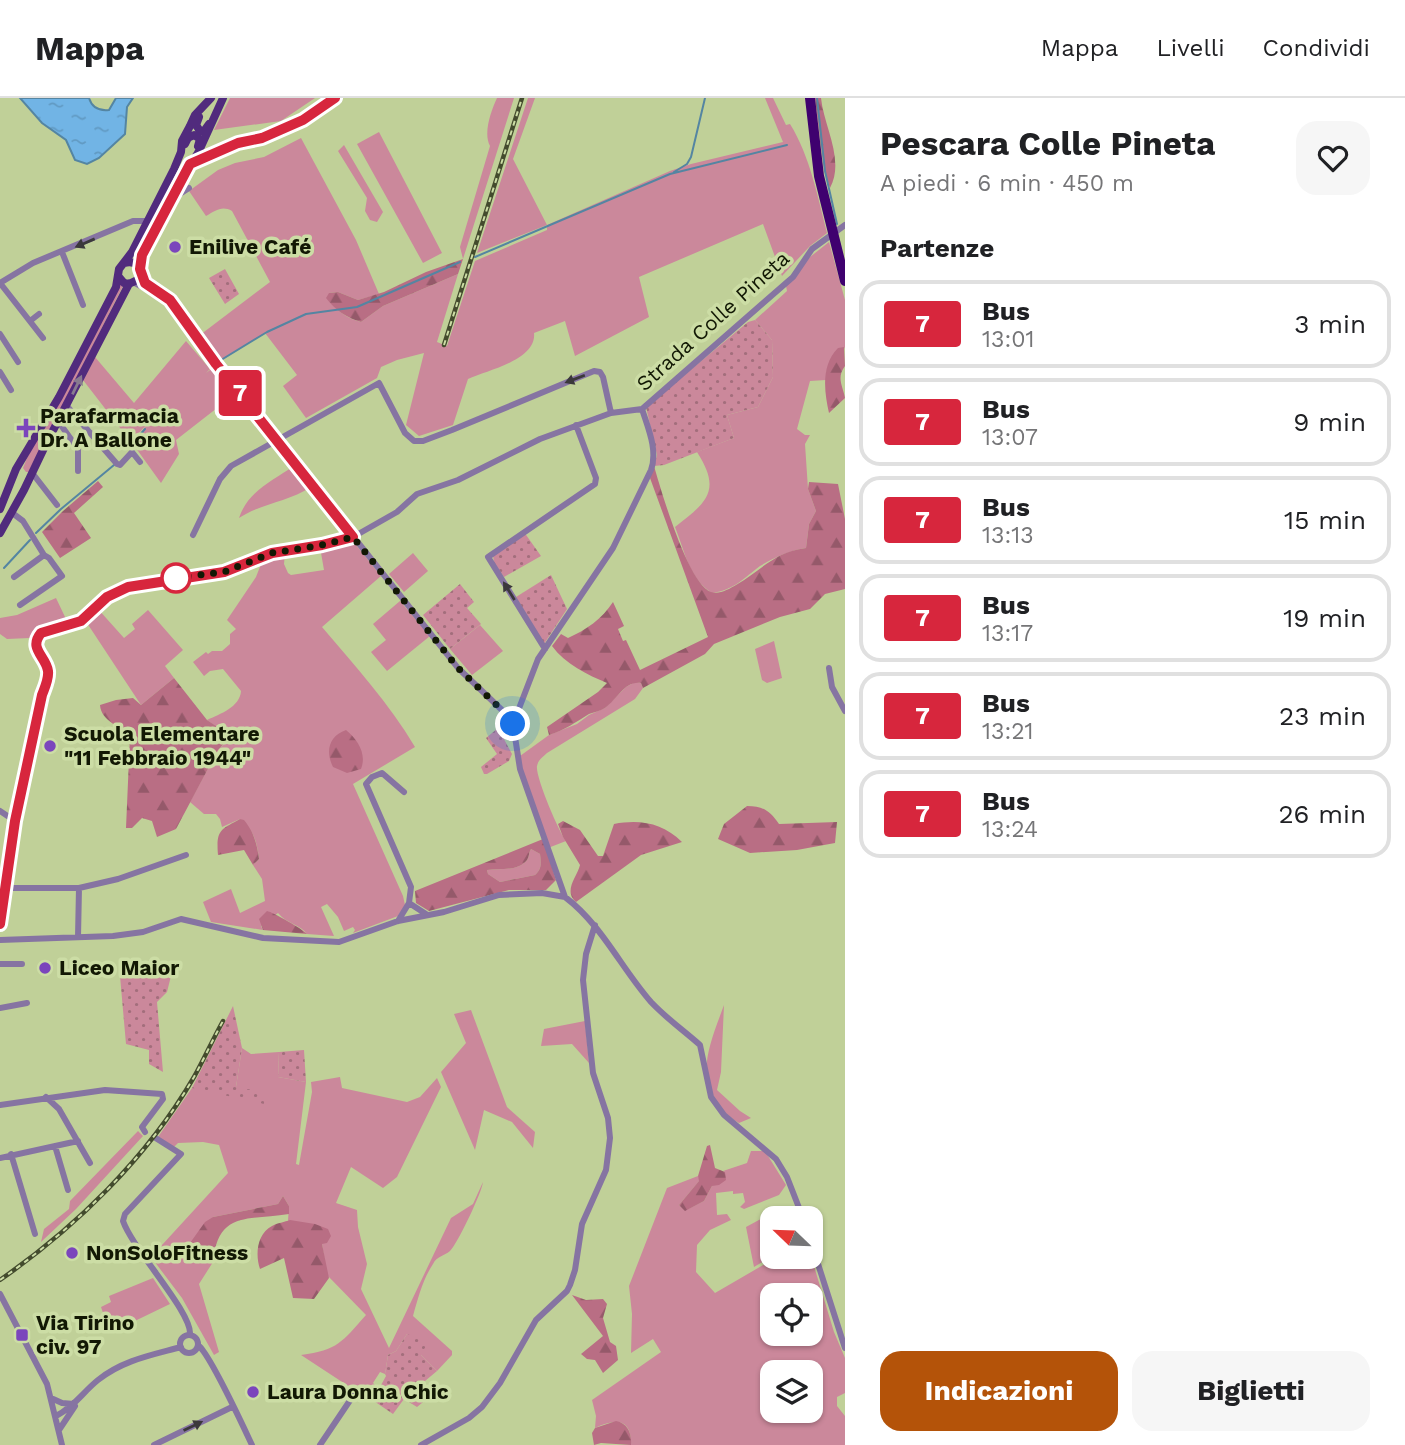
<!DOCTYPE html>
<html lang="it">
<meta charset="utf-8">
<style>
body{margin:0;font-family:"Work Sans",sans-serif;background:#f6f6f6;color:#202124;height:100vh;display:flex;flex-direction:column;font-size:26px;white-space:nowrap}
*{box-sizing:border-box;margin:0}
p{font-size:23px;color:#757577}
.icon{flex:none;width:38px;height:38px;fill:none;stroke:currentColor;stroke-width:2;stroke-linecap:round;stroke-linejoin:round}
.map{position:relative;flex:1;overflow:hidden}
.panel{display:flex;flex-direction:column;background:#fff;width:560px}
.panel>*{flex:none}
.badge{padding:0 14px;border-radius:5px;font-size:24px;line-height:46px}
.needle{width:46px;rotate:293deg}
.buttons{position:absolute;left:760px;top:1108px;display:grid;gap:14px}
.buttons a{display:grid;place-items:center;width:63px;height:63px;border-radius:14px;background:#fff;box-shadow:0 2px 5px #0004;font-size:35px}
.you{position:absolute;width:35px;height:35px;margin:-18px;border:5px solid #fff;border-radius:50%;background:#1a73e8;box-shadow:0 0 0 10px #1a73e833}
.map>.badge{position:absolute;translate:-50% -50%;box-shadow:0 0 0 4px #fff}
h2{padding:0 35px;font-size:26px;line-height:63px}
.round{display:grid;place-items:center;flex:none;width:74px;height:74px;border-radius:21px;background:#f6f6f6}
.summary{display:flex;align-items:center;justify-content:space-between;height:119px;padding:0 35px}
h1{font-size:33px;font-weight:700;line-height:52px}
.primary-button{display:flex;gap:14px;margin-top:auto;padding:14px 35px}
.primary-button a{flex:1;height:80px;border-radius:21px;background:#b45309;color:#fff;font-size:28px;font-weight:700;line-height:80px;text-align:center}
.primary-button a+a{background:#f6f6f6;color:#202124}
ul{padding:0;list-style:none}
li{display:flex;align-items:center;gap:21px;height:88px;margin:0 14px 10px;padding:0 21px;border:4px solid #e0e0e0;border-radius:21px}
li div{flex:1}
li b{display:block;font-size:26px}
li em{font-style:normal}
li .badge{min-width:77px;font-weight:700;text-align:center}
header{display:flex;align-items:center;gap:42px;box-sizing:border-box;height:98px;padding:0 35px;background:#fff;border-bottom:2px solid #e0e0e0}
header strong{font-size:33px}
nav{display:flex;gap:38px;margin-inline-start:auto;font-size:24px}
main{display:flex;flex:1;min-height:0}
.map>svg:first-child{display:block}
.green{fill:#cb889b;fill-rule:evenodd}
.forest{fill:url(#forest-firs);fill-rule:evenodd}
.garden{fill:url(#garden-dots)}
.water{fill:url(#water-ripples);stroke:#5485a2;stroke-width:2}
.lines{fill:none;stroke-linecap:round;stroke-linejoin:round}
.stream{stroke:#5485a2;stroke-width:2}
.minor{stroke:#8674a2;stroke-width:6}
.major{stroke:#512b7d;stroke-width:8}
.highway{stroke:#3f016f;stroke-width:10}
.rail-casing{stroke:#434b2d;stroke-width:4.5}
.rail{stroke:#ccdda5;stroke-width:2;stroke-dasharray:5;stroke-linecap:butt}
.oneway{fill:#3b383b}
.oneway2{fill:#887b8f}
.line-casing{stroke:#fff;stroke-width:16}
.line{stroke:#d7263d;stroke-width:10}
.walk{stroke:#121804;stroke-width:7;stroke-dasharray:0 12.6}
.poi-dot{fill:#7b45bc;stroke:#ccdda5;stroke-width:2.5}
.stop-dot{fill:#fff;stroke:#d7263d;stroke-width:3.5}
.labels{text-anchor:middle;stroke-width:7;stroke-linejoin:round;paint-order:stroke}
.poi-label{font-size:21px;font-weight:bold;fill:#121804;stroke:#ccdda5;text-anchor:start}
.street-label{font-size:21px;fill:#121804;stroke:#ccdda5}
</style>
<header>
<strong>Mappa</strong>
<nav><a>Mappa</a><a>Livelli</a><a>Condividi</a></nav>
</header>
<main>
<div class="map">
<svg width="845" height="1347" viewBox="0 0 845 1347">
<defs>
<pattern id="forest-firs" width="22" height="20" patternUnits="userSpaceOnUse" patternTransform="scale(1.75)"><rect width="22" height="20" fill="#b96e84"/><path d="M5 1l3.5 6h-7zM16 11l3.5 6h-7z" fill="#95596a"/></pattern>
<pattern id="garden-dots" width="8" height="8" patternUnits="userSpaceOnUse" patternTransform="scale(1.75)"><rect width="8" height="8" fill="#cb889b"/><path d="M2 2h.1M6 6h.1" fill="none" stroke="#a36e7c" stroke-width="1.8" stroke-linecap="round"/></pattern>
<pattern id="water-ripples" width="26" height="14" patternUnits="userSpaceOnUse" patternTransform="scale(1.75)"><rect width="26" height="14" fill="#71b4e5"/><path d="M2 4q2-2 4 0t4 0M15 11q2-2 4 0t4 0" fill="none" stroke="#619ac3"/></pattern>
</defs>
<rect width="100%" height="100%" fill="#c0d098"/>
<path class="green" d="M 230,0 L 315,0 L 281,23 L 214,32 Z
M 497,0 L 514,0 L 463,161 L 460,149 L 490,48 C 483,35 491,13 497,0 Z
M 528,0 L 535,0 L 513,61 L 547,127 L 670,73 L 691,66 L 783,44 L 765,0 L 773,0 L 786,27 L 790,26 C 810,58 818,100 827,135 L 810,148 L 782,178 L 763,126 L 639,179 L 649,219 L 575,258 L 565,223 L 534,235 C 537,262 488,272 468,281 L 453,327 L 419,338 L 406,327 L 424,255 L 397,262 L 381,269 L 377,280 L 306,320 L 283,288 L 297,277 L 265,235 L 221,263 L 200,237 L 270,184 L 232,113 C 222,107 215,113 206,118 L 189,93 L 218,72 L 235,65 L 264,59 L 301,40 L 356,142 L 379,196 L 358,202 L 338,194 L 329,195 C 334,212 344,219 361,224 L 383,208 L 458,176 L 437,244 L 447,248 L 475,163 L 547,132 L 547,127 L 477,155 Z
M 379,34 L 442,155 L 423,165 L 357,46 Z
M 344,47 L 383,114 L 377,124 L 370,122 L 365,113 L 367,100 L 338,53 Z
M 829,144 L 845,202 L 845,251 L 844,249 L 826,274 L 826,282 L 810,283 L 797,331 L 805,337 L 810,337 L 805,346 L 808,391 L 816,413 L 809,426 L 806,450 C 791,452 773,460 760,468 C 744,480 734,492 712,495 C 689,480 685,454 675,429 C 707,404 722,393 697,354 L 734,340 L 727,317 L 758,309 L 773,279 L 772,242 L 755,222 L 787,193 L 786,188 L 810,159 Z
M 120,186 L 123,188 L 29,374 L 26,374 L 23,370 L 27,360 Z
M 186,243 L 210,271 L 206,275 L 214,269 L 235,296 L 176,342 L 179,356 L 161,385 L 133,346 L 147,326 L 131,344 L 83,282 L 95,259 L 134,305 Z
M 294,368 L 311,389 C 288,404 262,405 239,420 C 248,393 272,383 294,368 Z
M 352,442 L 381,478 L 322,529 C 355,568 389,605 415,649 L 353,686 L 403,798 L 405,807 L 398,818 L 353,835 L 355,832 L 353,829 L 344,833 L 338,819 L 327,806 L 321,809 L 334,838 L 307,836 C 301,827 287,826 278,815 L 261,828 L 263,832 L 211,824 L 203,804 L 231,791 L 240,815 L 265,803 L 262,781 L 253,767 L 259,761 C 257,744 254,732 240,721 L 222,729 L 220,721 L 216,716 L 204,716 L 190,704 L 218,652 L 231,639 L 207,622 C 220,616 240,609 241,593 L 223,571 L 210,573 L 204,578 L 193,564 L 206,554 L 208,556 L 212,553 L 222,553 L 230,546 L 230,536 L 236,531 L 227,522 L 256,479 L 263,461 L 285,455 L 284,466 L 288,475 L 291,477 L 324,472 L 320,449 Z
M 413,455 L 428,473 L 404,494 L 389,476 Z
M 56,500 L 66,521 L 33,533 L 30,540 L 7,541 L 0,536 L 0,520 L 17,517 Z
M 400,503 L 430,538 L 387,573 L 371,554 L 386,542 L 373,526 Z
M 98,511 L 124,540 L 135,531 L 132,526 L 148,512 L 183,552 L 165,568 L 174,580 L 141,607 L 85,522 Z
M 480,527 L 503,553 L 472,577 L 450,551 Z
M 774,543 L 782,580 L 767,585 L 762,582 L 755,551 Z
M 635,584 L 641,585 L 643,590 L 635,601 L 547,655 C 543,659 538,662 537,668 C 535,678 559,734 566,743 L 548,750 L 521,670 L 520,658 L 549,637 L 577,626 L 589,617 L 605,610 L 626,589 Z
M 531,751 L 540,756 C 541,765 542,771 535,777 L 500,784 L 488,776 L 487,772 C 499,770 518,774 527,762 C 529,759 529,754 531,751 Z
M 724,907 L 721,974 L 717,992 L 740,1013 L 751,1020 L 739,1025 C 688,993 708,951 724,907 Z
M 471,912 L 507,1009 L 535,1034 L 533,1050 L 512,1024 L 484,1012 L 475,1052 L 441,974 L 466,945 L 454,916 Z
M 585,923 L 589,965 L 572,946 L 541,948 L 544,931 Z
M 242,950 L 251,956 L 279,954 L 278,979 L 306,984 L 296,1066 L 299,1067 L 312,994 L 311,984 L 340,979 L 342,990 L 407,1004 L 420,999 L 437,980 L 441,989 L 397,1079 L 383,1090 L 351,1069 L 336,1105 L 357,1112 L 358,1129 L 367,1166 L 361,1191 L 389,1250 L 451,1120 L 473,1106 L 483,1084 C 482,1094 458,1145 450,1153 C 444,1158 437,1158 433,1166 C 423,1181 418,1200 413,1218 L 452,1253 L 452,1257 L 437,1273 L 421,1257 L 407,1236 L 396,1253 L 388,1257 L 385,1276 L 380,1274 L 373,1285 L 376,1288 L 368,1299 L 362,1297 L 301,1257 C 338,1252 342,1244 366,1217 L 327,1177 L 322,1146 L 288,1123 L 289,1108 L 283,1098 L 278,1106 L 213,1119 L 196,1157 L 213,1164 L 199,1186 L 219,1254 L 214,1257 L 182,1200 L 151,1159 L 228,1075 L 219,1047 L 203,1044 L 178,1045 L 174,1049 L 158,1039 L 192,990 L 236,989 Z
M 138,1033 L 143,1038 L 76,1111 L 41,1144 L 44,1131 L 69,1111 L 70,1103 Z
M 751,1053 L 765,1053 L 786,1087 L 779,1097 L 744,1111 L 740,1109 L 745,1104 L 743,1095 L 733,1096 L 733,1093 L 716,1095 L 717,1117 L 727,1116 L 731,1122 L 710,1132 L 697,1147 L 696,1174 L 715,1195 L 777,1159 L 810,1158 L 810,1155 L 834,1234 L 845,1260 L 845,1295 L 837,1299 L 837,1308 L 845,1318 L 845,1347 L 631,1347 C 632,1319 614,1321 595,1330 L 596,1318 L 592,1302 L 661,1254 L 653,1241 L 631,1255 L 632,1216 L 629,1188 L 667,1090 L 698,1078 L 700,1082 L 679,1107 L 685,1112 C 691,1110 697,1106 704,1103 L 712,1088 L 725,1074 L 723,1073 L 747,1065 ZM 772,1197 L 810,1197 L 810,1236 L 772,1236 ZM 772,1274 L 810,1274 L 810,1312 L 772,1312 Z
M 781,1110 L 794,1115 L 796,1120 L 772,1120 L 772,1158 L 754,1169 L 746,1129 Z
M 153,1180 L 170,1206 L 110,1235 L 101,1209 L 111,1204 L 109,1198 Z"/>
<path class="forest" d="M 815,0 L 821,0 C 824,29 845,62 830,90 L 824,72 Z
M 463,161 L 458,176 L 383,208 L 361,224 C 347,220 335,212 326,200 L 329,195 L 338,194 L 358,202 L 384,194 L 426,174 Z
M 844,249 L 845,268 C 836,280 843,288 845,300 L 829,315 C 824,293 821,267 838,250 Z
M 654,368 C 661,392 688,486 711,494 C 719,497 729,491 736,487 C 762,472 774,454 806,450 L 809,426 L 816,413 L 808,391 L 809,384 L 838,386 L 845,421 L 845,491 L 825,496 L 810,511 L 780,519 L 714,546 L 705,556 L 643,590 L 641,585 C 624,583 618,601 605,610 C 600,613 594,614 589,616 C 576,624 565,632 549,637 L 547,629 L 598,594 L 607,585 C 588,577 565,566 552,548 L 561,536 L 568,540 C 586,532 602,521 613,504 L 624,528 L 618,531 L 623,543 L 626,542 L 640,572 L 708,539 L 650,380 Z
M 98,383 L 103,389 L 74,415 L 91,440 L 60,460 L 42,434 L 63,413 Z
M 174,580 L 207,622 L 231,638 L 218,652 L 176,731 L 157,739 L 152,723 L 142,720 L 132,730 L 126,730 L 130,638 C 120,628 101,623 100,607 L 116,602 L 133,600 L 141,607 Z
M 346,632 C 358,642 367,656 361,671 L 347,675 L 333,669 C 325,653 329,638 346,632 Z
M 747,708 C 763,708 770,713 779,726 L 837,724 L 835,745 L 797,752 L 750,755 L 718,741 L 724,726 Z
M 240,721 L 244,722 C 254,734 257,746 259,761 L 253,767 L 244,752 L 218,757 C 216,732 220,732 240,721 Z
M 563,723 L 580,732 L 598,758 L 603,758 L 614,726 C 640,721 663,725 682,744 L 641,757 L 576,804 C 563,793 577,779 580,767 L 563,739 L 558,726 Z
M 543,741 L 556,782 L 546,792 L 509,792 L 429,813 L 416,805 L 415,793 ZM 531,751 L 540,756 C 541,765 542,771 535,777 L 500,784 L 488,776 L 487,772 C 499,770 518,774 527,762 C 529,759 529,754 531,751 Z
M 267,813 C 273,814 304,832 307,836 L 263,832 L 259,821 Z
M 710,1047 L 715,1070 L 725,1074 L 726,1082 L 719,1087 L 712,1088 L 704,1103 L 685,1113 L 679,1107 L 699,1083 L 698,1078 L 707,1048 Z
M 283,1098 L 289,1108 L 289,1116 C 249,1123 218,1112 213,1164 C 203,1159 192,1158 190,1145 L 205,1124 L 213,1119 L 278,1106 Z
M 290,1122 L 315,1126 L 328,1131 L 331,1138 L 327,1145 L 322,1146 L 329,1180 L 314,1201 L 293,1200 L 284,1160 L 260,1171 C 255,1156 257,1136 272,1128 C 277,1125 285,1124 290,1122 Z
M 572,1197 L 586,1202 L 603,1201 L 607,1206 L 603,1220 L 610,1244 L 616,1248 L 618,1262 L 603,1275 L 595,1262 L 587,1261 L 581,1256 L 603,1238 Z
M 616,1323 C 628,1325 632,1336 631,1347 L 601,1345 L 594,1347 L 592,1335 L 595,1330 Z"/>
<path class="garden" d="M 225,171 L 239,196 L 225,206 L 209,180 Z
M 755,222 L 772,242 L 773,279 L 758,309 L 727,317 L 734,340 L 664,367 L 654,368 L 657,357 L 646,309 L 748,224 Z
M 524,434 L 541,458 L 504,479 L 494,465 L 493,457 Z
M 551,477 L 567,511 L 544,546 L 516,499 Z
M 460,486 L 474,504 L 467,510 L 481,526 L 450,551 L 423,517 Z
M 498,630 L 512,656 L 509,663 L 487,676 L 484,676 L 481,669 L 497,656 L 486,640 Z
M 153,863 L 156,872 L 167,871 L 171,878 L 167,894 L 157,904 L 163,974 L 149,966 L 149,952 L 126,946 L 120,878 L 140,875 L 140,865 Z
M 233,908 L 242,950 L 236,989 L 265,994 L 264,1006 L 192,990 Z
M 304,952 L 306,984 L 278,979 L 279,954 Z
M 407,1236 L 428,1244 L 421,1257 L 437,1273 L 419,1288 L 428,1300 L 417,1309 L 404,1301 L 393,1316 L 368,1299 L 376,1288 L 380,1289 L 386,1278 L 385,1276 L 388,1257 L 396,1253 Z"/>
<path class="water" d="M 20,0 L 89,0 C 92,10 100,13 109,12 L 116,0 L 133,0 L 127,9 L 125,36 L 99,60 L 87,66 L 75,62 L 66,42 L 42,25 Z"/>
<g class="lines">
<path class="stream" d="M 817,0 L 825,73 L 837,126
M 674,74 L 687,66 L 691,59 L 705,0
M 475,159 L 670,76 L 787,47
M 221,262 L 267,234 L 306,216 L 357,209 L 460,164
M 130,348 L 145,331
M 36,435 L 61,411 L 114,367
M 4,470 L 30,442"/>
<path class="minor" d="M 162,97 L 175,99 L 189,90
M 62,154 L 83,207
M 141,174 L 148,188 L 170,202 L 216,266 L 458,570 L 504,614 L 513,626
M 0,185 L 33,165 L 133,123 L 148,123
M 0,185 L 43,240
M 135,185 L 152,194
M 30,223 L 39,216
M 0,236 L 18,264
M 0,274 L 11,292
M 66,307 L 117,366 L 120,367 L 132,354 L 140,364
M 642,311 C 648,330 658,352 651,372 L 613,450 L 538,561 L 513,626 L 520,671 L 565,799 C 602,827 621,870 651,904 C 666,920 683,932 700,947 L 711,999 L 724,1017 L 776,1061 L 787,1079 L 803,1120
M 58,323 L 78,351 L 78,373
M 33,376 L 57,407
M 11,414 L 23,423 L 44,457 L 49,460 L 62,478 L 20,507
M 193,437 L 220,381 L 231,368 L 379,285 L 405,335 L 414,343 L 423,343 L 452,332 L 594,273 L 600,274 L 603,279 L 611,315
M 14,479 L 44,457
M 545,551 L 488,459 L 595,386 L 596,380 L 576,327
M 829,570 L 832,589 L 845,613
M 0,713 L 15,723
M 0,788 L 5,790 L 79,790 L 118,781 L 186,757
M 409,805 L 426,816
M 398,823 L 409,805 L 411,789 L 366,686 L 372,679 L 382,675 L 404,694
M 0,827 L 15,723 L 42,597 C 51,573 48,571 36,550 L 37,540 L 41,535 L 81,523 L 107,499 L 128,489 L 224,474 L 273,455 L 322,447 L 353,439 L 397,414 L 417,396 L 458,382 L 540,341 L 611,315 L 642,311 L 793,179 L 812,151 L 845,127
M 78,839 L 79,790
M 0,842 L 113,838 L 143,834 L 181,821 L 263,840 L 339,844 L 398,823 L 444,814 L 499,797 L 542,795 L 565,799
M 0,866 L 22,866
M 0,910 L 27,905
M 46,999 L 59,1011 L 90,1065
M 0,1007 L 105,992 L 162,996 L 163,1001 L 142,1029 L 145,1034
M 154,1039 L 181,1056 L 125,1116 L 123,1123 C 133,1152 193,1215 190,1237
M 55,1048 L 68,1092
M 11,1056 L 35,1136
M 0,1060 L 78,1043
M 810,1141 L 845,1250
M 0,1196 L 47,1286 L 62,1347
M180 1246a9 9 0 1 1 18 0a9 9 0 1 1-18 0Z
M 198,1247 C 210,1256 243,1328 252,1347
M 51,1300 L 62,1305 L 74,1306
M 56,1318 C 74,1309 83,1294 98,1282 C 123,1262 152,1257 181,1249
M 59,1332 L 75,1308
M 154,1347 L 232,1309
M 320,1347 L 355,1295
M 421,1347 L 469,1320 L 482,1309 L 500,1285 L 536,1222 L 567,1193 L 570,1187 L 575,1172 L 582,1126 L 606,1072 L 610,1040 L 608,1020 L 593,975 L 583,882 L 586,856 L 595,827"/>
<path class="major" d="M 199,19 L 196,27 L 200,33 L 204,33 L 209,26
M 185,46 L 188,40 L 194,37 L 200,41 L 198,48
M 188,66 L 238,45 L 262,40 L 303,22 L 335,0
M 140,171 L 142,157 L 184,76 L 198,55 L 223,0
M 119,179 L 124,185 L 129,186 L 139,181 C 143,169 136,162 124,165
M 0,411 L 16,371 L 59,299 L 116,189 L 119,171 L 132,154 L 174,71 L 181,54 L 182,43 L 190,28 L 195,17 L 211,0
M 0,435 L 24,392 L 45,348 L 129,186"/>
<path class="highway" d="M 810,0 L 819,78 L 845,183"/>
<g class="rail-casing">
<path id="rail" d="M 444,247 L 522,0
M 0,1182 C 76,1129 147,1060 194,979 C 204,961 213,941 223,923"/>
</g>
<use href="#rail" class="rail"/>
</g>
<defs><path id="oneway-solid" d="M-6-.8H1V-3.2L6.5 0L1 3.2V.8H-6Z" transform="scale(1.75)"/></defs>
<g class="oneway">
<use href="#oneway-solid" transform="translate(85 145) rotate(157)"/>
<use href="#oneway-solid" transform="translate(575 281) rotate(159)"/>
<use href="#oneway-solid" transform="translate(509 493) rotate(-122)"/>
<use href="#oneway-solid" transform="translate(193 1328) rotate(-26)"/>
</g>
<use class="oneway2" href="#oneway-solid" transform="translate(77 287) rotate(-64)"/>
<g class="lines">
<g class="line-casing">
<path id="line" d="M 0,826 L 15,723 L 42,597 C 45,589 49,581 48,573 C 46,558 28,551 41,535 L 81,523 L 107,499 L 128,489 L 224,474 L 272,455 L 322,447 L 353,439 L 216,266 L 170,202 L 145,185 L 140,171 L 142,157 L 190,66 L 238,45 L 262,40 L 303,22 L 335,0"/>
</g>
<use href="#line" class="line"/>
<path class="walk" d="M 176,480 L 224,474 L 272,455 L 322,447 L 353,439 L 458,570 L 504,614 L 513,626"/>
</g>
<g class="poi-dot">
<circle cx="175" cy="149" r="7"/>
<path d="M22.5 319.5h7v7h7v7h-7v7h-7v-7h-7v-7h7z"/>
<circle cx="50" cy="648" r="7"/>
<circle cx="45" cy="870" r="7"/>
<circle cx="72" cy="1155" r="7"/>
<rect x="15" y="1230" width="14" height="14" rx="3.5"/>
<circle cx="253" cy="1294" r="7"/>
</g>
<circle class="stop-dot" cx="176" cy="480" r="14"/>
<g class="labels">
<g class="poi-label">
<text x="189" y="156">Enilive Café</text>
<text x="40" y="325">Parafarmacia<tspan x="40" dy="24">Dr. A Ballone</tspan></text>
<text x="64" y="643">Scuola Elementare<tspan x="64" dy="24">"11 Febbraio 1944"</tspan></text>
<text x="59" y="877">Liceo Maior</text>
<text x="86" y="1162">NonSoloFitness</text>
<text x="36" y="1232">Via Tirino<tspan x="36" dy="24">civ. 97</tspan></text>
<text x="267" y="1301">Laura Donna Chic</text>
</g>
<g class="street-label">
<text transform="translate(713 223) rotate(-42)" y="7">Strada Colle Pineta</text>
</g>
</g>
</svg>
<div class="buttons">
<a><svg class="needle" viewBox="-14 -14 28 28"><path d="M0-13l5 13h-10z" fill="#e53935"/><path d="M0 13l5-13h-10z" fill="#757577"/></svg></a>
<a><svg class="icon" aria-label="locate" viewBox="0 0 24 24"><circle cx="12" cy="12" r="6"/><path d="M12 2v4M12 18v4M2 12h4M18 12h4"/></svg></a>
<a><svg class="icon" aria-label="layers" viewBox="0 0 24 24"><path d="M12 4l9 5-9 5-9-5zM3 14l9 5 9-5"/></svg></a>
</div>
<div class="you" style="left:513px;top:626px"></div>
<b class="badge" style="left:240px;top:295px;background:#d7263d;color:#fff">7</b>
</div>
<section class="panel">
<div class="summary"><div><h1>Pescara Colle Pineta</h1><p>A piedi · 6 min · 450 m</p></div><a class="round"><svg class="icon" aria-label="heart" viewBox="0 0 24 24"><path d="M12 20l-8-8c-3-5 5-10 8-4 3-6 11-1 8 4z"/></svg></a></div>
<h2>Partenze</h2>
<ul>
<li><span class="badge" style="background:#d7263d;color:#fff">7</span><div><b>Bus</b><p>13:01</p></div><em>3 min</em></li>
<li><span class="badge" style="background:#d7263d;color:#fff">7</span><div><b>Bus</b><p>13:07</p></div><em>9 min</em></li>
<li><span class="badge" style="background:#d7263d;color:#fff">7</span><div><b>Bus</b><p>13:13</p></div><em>15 min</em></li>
<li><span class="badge" style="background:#d7263d;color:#fff">7</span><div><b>Bus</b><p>13:17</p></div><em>19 min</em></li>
<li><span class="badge" style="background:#d7263d;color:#fff">7</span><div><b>Bus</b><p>13:21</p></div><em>23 min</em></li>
<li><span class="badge" style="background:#d7263d;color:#fff">7</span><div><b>Bus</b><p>13:24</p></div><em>26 min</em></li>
</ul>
<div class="primary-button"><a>Indicazioni</a><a>Biglietti</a></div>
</section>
</main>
